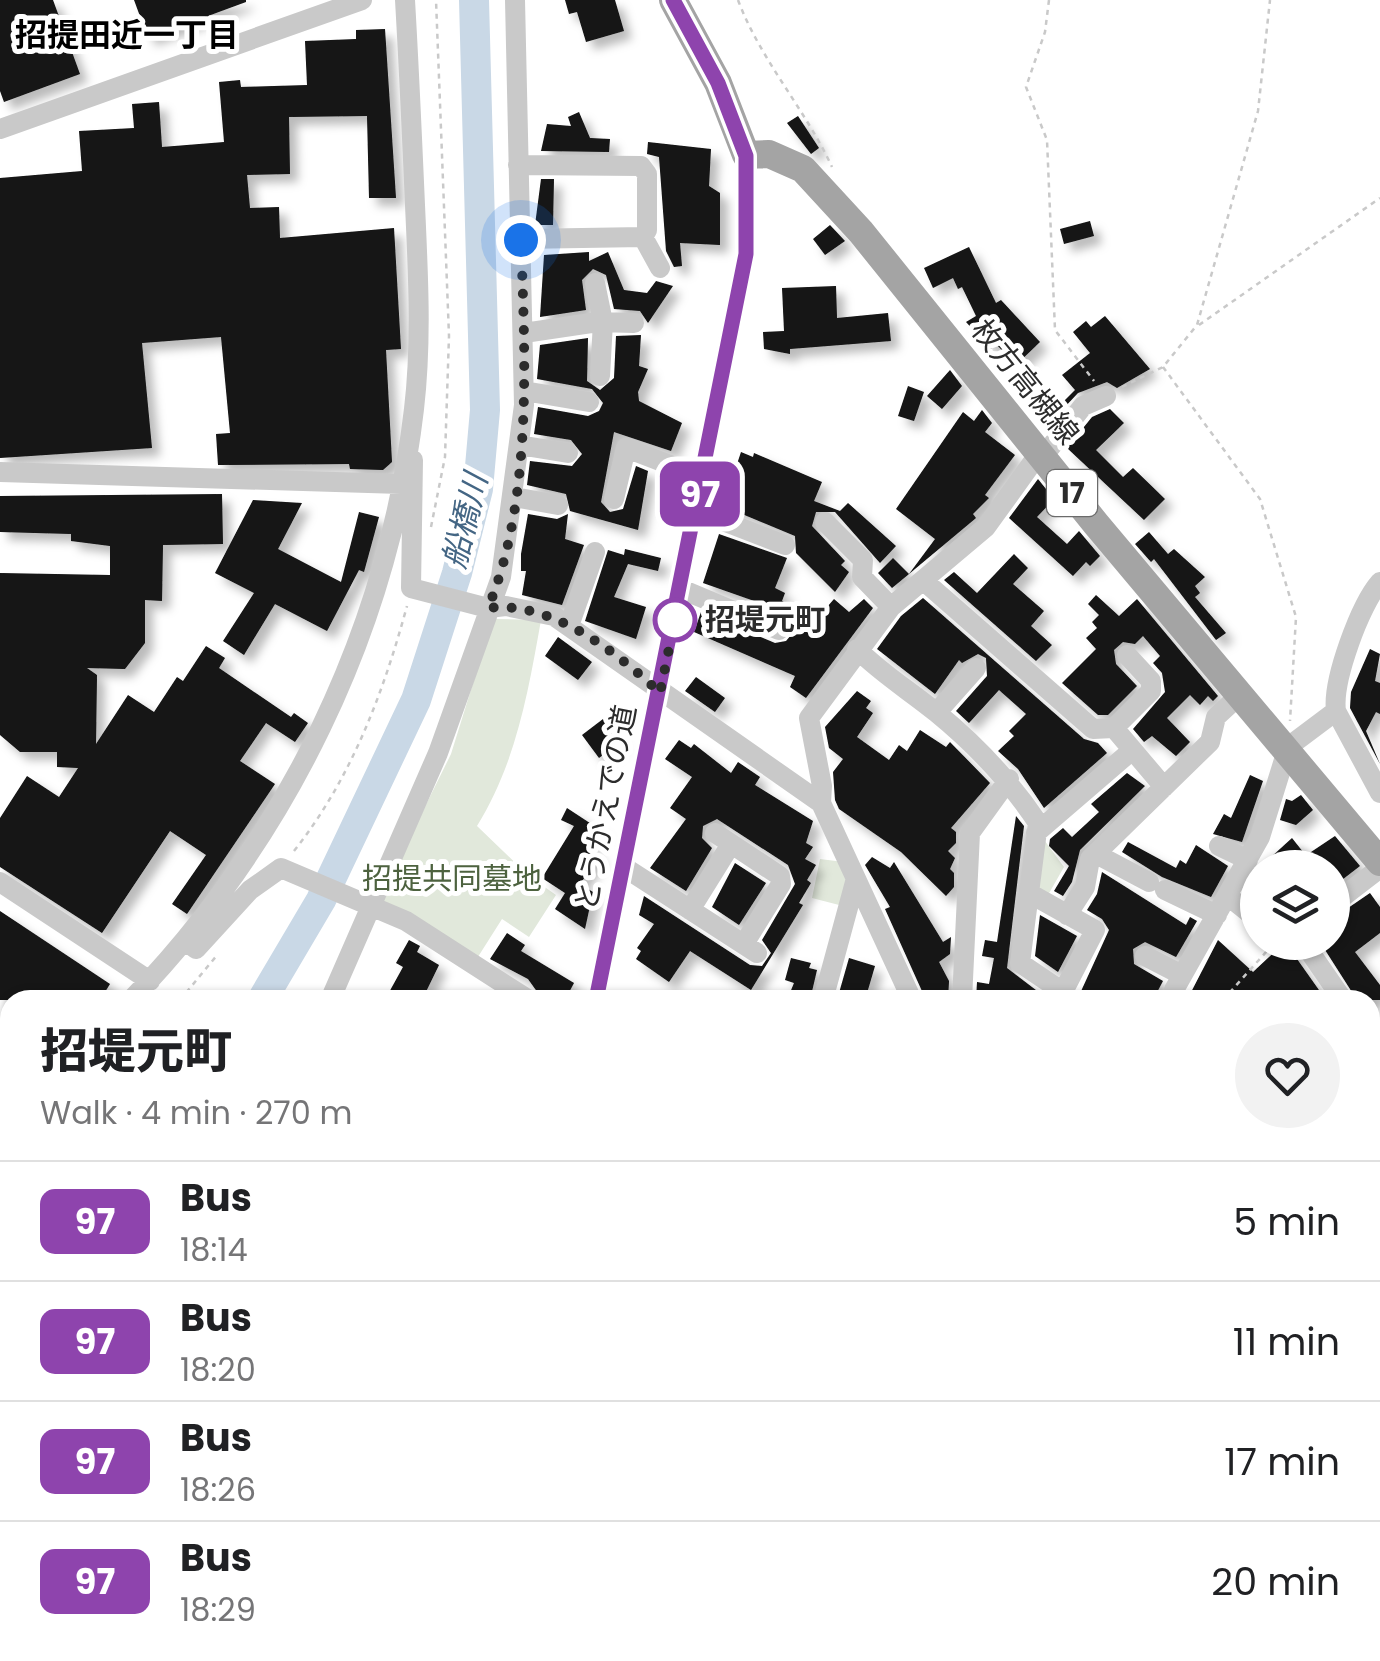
<!DOCTYPE html>
<meta charset="utf-8">
<style>
body{margin:0;font-family:Poppins,"Noto Sans JP",sans-serif;background:#f2f2f2;color:#202124;height:100vh;display:flex;flex-direction:column;font-size:38px;white-space:nowrap}
*{box-sizing:border-box;margin:0}
p{font-size:32px;color:#757577}
.icon{flex:none;width:55px;height:55px;fill:none;stroke:currentColor;stroke-width:2;stroke-linecap:round;stroke-linejoin:round}
.map{position:relative;flex:1;overflow:hidden}
.panel{position:absolute;left:0px;top:990px;width:1380px;height:672px;display:flex;flex-direction:column;background:#fff;border-radius:30px 30px 0 0;box-shadow:0 2px 8px #0004}
.panel>*{flex:none}
.badge{padding:0 20px;border-radius:15px;font-size:35px;line-height:65px}
.fabs{position:absolute;left:1240px;top:850px;display:grid;gap:20px}
.fabs a{display:grid;place-items:center;width:110px;height:110px;border-radius:50%;background:#fff;box-shadow:0 2px 8px #0004;font-size:50px}
.you{position:absolute;width:50px;height:50px;margin:-25px;border:8px solid #fff;border-radius:50%;background:#1a73e8;box-shadow:0 0 0 15px #1a73e833}
.map>.badge{position:absolute;translate:-50% -50%;box-shadow:0 0 0 5px #fff}
.round{display:grid;place-items:center;flex:none;width:105px;height:105px;border-radius:52px;background:#f2f2f2}
.summary{display:flex;align-items:center;justify-content:space-between;height:170px;padding:0 40px}
h1{font-size:48px;font-weight:800;line-height:75px}
ul{padding:0;list-style:none}
li{display:flex;align-items:center;gap:30px;height:120px;padding:0 40px;border-top:2px solid #e0e0e0}
li div{flex:1}
li b{display:block;font-size:38px}
li em{font-style:normal}
li .badge{min-width:110px;font-weight:700;text-align:center}
.map>svg:first-child{display:block}
.green{fill:#e1e8db}
.water{fill:#c9d8e6}
.lines{fill:none;stroke-linecap:round;stroke-linejoin:round}
.river{stroke:#c9d8e6;stroke-width:30}
.building{fill:#131313;filter:url(#shadow)}
.path{stroke:#c9c9c9;stroke-width:2.5;stroke-dasharray:5 5;stroke-linecap:butt}
.minor{stroke:#c9c9c9;stroke-width:20}
.major{stroke:#a4a4a4;stroke-width:28}
.line-casing{stroke:#fff;stroke-width:22}
.line{stroke:#8e44ad;stroke-width:15}
.walk{stroke:#2c2c2c;stroke-width:10;stroke-dasharray:0 18}
.stop-dot{fill:#fff;stroke:#8e44ad;stroke-width:5}
.labels{text-anchor:middle;stroke-width:10;stroke-linejoin:round;paint-order:stroke}
.shield{fill:#fff;stroke:#6b6b6b;stroke-width:2.5}
.shield-label{font-size:28px;font-weight:bold;fill:#2c2c2c}
.street-label{font-size:30px;fill:#2c2c2c;stroke:#fff}
.stop-label{font-size:30px;font-weight:bold;fill:#2c2c2c;stroke:#fff;text-anchor:start}
.park-label{font-size:30px;fill:#4d623f;stroke:#fff}
.neighbourhood-label{font-size:32px;font-weight:bold;fill:#000;stroke:#fff}
.water-label{font-size:32px;font-style:italic;fill:#446684;stroke:#fff}
</style>
<div class="map">
<svg width="1380" height="1661" viewBox="0 0 1380 1661">
<defs>
<filter id="shadow"><feDropShadow dx="8" dy="8" stdDeviation="5" flood-color="#0004"/></filter>
</defs>
<rect width="100%" height="100%" fill="#fff"/>
<path class="green" d="M 493,619 L 541,620 C 528,693 516,763 477,826 L 529,876 L 556,895 L 529,937 L 502,919 L 476,960 L 377,904 L 451,754 Z
M 1042,837 L 1064,867 L 1048,895 L 1035,888 Z
M 820,859 L 844,862 L 852,881 L 843,906 L 812,898 Z"/>
<path class="water" d="M 578,1652 L 708,1653 L 709,1661 L 572,1661 Z"/>
<g class="lines">
<path class="river" d="M 262,1000 L 321,900 L 416,700 L 457,573 L 478,489 L 485,410 L 474,0
M 0,1251 L 10,1244"/>
</g>
<path class="building" d="M 0,0 L 53,0 L 80,74 L 4,102 L 0,91 Z
M 134,0 L 246,0 L 246,2 L 148,38 Z
M 565,0 L 615,0 L 624,31 L 586,42 L 577,12 L 569,14 Z
M 385,29 L 396,198 L 369,198 L 367,116 L 289,117 L 290,174 L 247,175 L 250,208 L 279,207 L 280,238 L 394,228 L 401,349 L 386,350 L 392,462 L 383,470 L 350,469 L 349,464 L 218,465 L 216,434 L 230,433 L 221,337 L 142,343 L 152,448 L 0,458 L 0,178 L 82,171 L 79,131 L 134,128 L 132,104 L 159,102 L 162,147 L 224,142 L 219,82 L 240,80 L 241,87 L 307,85 L 305,41 L 356,39 L 356,30 Z
M 579,112 L 590,138 L 610,139 L 609,152 L 541,151 L 547,124 L 571,126 L 568,117 Z
M 798,116 L 819,148 L 811,154 L 787,123 Z
M 648,142 L 711,149 L 709,186 L 720,193 L 720,245 L 680,243 L 682,266 L 674,267 L 666,251 L 659,157 L 647,154 Z
M 541,179 L 554,179 L 553,225 L 535,225 Z
M 1090,221 L 1094,236 L 1064,244 L 1060,229 Z
M 830,225 L 845,241 L 825,255 L 813,239 Z
M 969,247 L 996,303 L 1001,300 L 1040,342 L 1016,365 L 996,344 L 991,349 L 966,322 L 976,316 L 962,287 L 958,289 L 953,278 L 933,288 L 924,268 Z
M 589,252 L 589,261 L 608,252 L 624,290 L 647,293 L 656,281 L 673,286 L 648,323 L 640,311 L 614,309 L 606,275 L 593,269 L 582,280 L 586,310 L 540,317 L 544,255 Z
M 836,286 L 837,318 L 888,313 L 891,341 L 790,349 L 790,354 L 764,349 L 763,332 L 784,331 L 782,288 Z
M 1105,316 L 1150,369 L 1117,388 L 1107,382 L 1078,393 L 1062,410 L 1059,406 L 1075,390 L 1062,375 L 1090,353 L 1073,332 L 1086,321 L 1091,327 Z
M 641,335 L 639,366 L 648,369 L 638,392 L 639,401 L 682,423 L 671,451 L 614,432 L 601,502 L 610,512 L 623,509 L 636,466 L 648,471 L 638,530 L 570,511 L 566,494 L 527,485 L 530,461 L 572,466 L 582,454 L 571,440 L 534,434 L 538,407 L 588,416 L 599,411 L 603,403 L 592,389 L 537,379 L 540,345 L 588,338 L 587,381 L 600,390 L 614,378 L 616,336 Z
M 950,370 L 962,386 L 942,409 L 927,396 Z
M 908,386 L 924,392 L 914,421 L 898,416 Z
M 1110,409 L 1124,423 L 1096,450 L 1123,477 L 1133,468 L 1165,499 L 1144,520 L 1067,448 L 1092,417 Z
M 982,410 L 992,423 L 985,432 L 1015,455 L 985,495 L 989,498 L 973,514 L 976,518 L 909,574 L 935,539 L 896,509 L 963,412 L 974,421 Z
M 741,452 L 753,457 L 754,453 L 822,482 L 814,501 L 840,511 L 848,503 L 896,546 L 880,563 L 835,512 L 816,512 L 812,526 L 845,561 L 841,565 L 849,572 L 835,592 L 796,553 L 795,536 L 723,506 Z
M 1038,479 L 1054,499 L 1037,517 L 1067,544 L 1079,531 L 1100,556 L 1090,566 L 1086,562 L 1073,576 L 1009,518 Z
M 222,494 L 223,544 L 163,545 L 162,601 L 145,600 L 145,643 L 125,669 L 87,668 L 97,675 L 96,744 L 128,695 L 154,712 L 177,677 L 183,681 L 206,646 L 225,658 L 219,668 L 291,717 L 294,713 L 308,723 L 295,742 L 266,723 L 240,761 L 275,784 L 187,914 L 172,904 L 206,855 L 170,831 L 102,933 L 0,867 L 0,818 L 27,776 L 59,797 L 78,768 L 57,767 L 57,752 L 20,752 L 0,735 L 0,573 L 110,575 L 110,546 L 71,541 L 71,534 L 0,532 L 0,496 Z
M 253,500 L 302,503 L 278,549 L 341,582 L 359,512 L 379,517 L 364,572 L 359,570 L 327,631 L 275,604 L 244,655 L 223,641 L 254,593 L 215,573 Z
M 528,514 L 557,519 L 568,514 L 565,539 L 584,545 L 562,605 L 522,595 L 526,571 L 521,571 L 521,554 Z
M 1149,532 L 1168,554 L 1174,549 L 1205,577 L 1195,586 L 1200,593 L 1195,597 L 1226,633 L 1216,640 L 1154,559 L 1151,562 L 1135,544 Z
M 719,534 L 787,558 L 775,588 L 785,593 L 782,601 L 815,621 L 834,599 L 849,612 L 864,599 L 873,608 L 806,698 L 790,687 L 795,676 L 694,632 L 701,612 L 775,643 L 786,641 L 792,634 L 790,623 L 773,612 L 774,608 L 703,583 Z
M 625,549 L 661,558 L 658,571 L 628,564 L 614,597 L 646,607 L 636,639 L 585,621 L 608,550 L 624,555 Z
M 1014,554 L 1028,568 L 1013,584 L 1044,611 L 1031,626 L 1052,645 L 1036,661 L 944,580 L 954,572 L 977,593 Z
M 893,558 L 909,574 L 892,588 L 878,573 Z
M 1096,595 L 1119,616 L 1137,599 L 1218,696 L 1213,701 L 1208,696 L 1200,705 L 1190,695 L 1167,718 L 1190,742 L 1176,756 L 1152,736 L 1144,742 L 1133,729 L 1165,692 L 1162,673 L 1153,663 L 1160,656 L 1143,636 L 1135,644 L 1123,642 L 1114,650 L 1116,664 L 1137,686 L 1108,715 L 1098,715 L 1062,683 L 1096,649 L 1086,638 L 1097,628 L 1092,622 L 1099,615 L 1088,604 Z
M 923,598 L 1084,739 L 1098,743 L 1107,753 L 1044,808 L 1018,769 L 998,751 L 1014,736 L 1009,731 L 1026,714 L 999,690 L 969,723 L 956,711 L 987,676 L 986,658 L 978,654 L 962,663 L 959,660 L 935,694 L 877,649 L 901,616 Z
M 558,637 L 592,662 L 578,680 L 545,656 Z
M 1370,649 L 1380,654 L 1375,681 L 1380,683 L 1380,714 L 1376,712 L 1366,731 L 1380,764 L 1350,708 L 1351,692 Z
M 696,677 L 725,698 L 715,712 L 685,691 Z
M 857,691 L 871,701 L 866,708 L 873,713 L 857,737 L 889,760 L 899,745 L 907,751 L 920,730 L 946,747 L 950,742 L 990,783 L 951,828 L 956,832 L 956,843 L 948,851 L 955,858 L 950,869 L 954,873 L 954,887 L 946,896 L 901,852 L 839,809 L 835,800 L 833,772 L 843,759 L 829,748 L 825,727 Z
M 603,719 L 620,742 L 599,758 L 582,735 Z
M 679,740 L 691,748 L 694,744 L 731,773 L 738,762 L 760,777 L 755,785 L 813,821 L 806,843 L 813,847 L 805,859 L 816,865 L 807,880 L 811,883 L 799,903 L 803,905 L 751,990 L 690,951 L 669,982 L 636,959 L 641,951 L 637,948 L 654,924 L 639,915 L 644,896 L 750,965 L 762,966 L 771,953 L 762,940 L 795,884 L 788,865 L 717,819 L 703,826 L 702,838 L 712,848 L 686,891 L 650,868 L 686,819 L 670,808 L 692,777 L 665,759 Z
M 1127,773 L 1145,786 L 1080,850 L 1072,882 L 1063,896 L 1054,891 L 1069,866 L 1049,846 L 1050,839 L 1063,828 L 1072,837 L 1099,812 L 1091,804 Z
M 1250,775 L 1263,781 L 1242,842 L 1213,834 L 1224,814 L 1231,818 Z
M 1301,795 L 1313,810 L 1296,825 L 1280,820 L 1286,799 L 1292,801 Z
M 567,808 L 602,831 L 586,847 L 599,856 L 580,884 L 593,892 L 585,929 L 555,909 L 565,893 L 542,878 L 574,826 L 561,820 Z
M 1016,816 L 1024,826 L 1007,968 L 1049,1000 L 976,1000 L 977,982 L 989,984 L 994,958 L 982,956 L 985,940 L 997,942 Z
M 1335,836 L 1360,866 L 1334,886 L 1332,868 L 1321,868 L 1308,854 Z
M 1292,838 L 1307,857 L 1297,866 L 1294,862 L 1287,868 L 1259,868 Z
M 1128,842 L 1176,868 L 1180,860 L 1186,864 L 1196,845 L 1228,866 L 1211,897 L 1162,877 L 1122,852 Z
M 872,857 L 890,868 L 894,862 L 943,942 L 951,937 L 950,954 L 939,962 L 949,981 L 948,1000 L 926,1000 L 885,909 L 890,907 L 865,865 Z
M 735,863 L 766,883 L 739,925 L 712,907 Z
M 1102,872 L 1186,925 L 1190,917 L 1197,921 L 1176,957 L 1145,942 L 1133,949 L 1134,964 L 1163,981 L 1153,1000 L 1077,1000 L 1109,930 L 1102,919 L 1087,910 L 1097,894 Z
M 1370,893 L 1380,907 L 1380,933 L 1355,952 L 1380,985 L 1380,1000 L 1357,1000 L 1320,942 L 1332,942 L 1332,919 Z
M 0,911 L 110,984 L 100,1000 L 0,1000 Z
M 1040,915 L 1077,936 L 1058,972 L 1035,956 Z
M 507,933 L 525,945 L 521,951 L 574,983 L 565,1000 L 543,1000 L 528,979 L 490,959 Z
M 409,940 L 420,946 L 417,952 L 439,965 L 422,1000 L 395,1000 L 387,996 L 403,967 L 396,963 Z
M 1218,940 L 1253,972 L 1285,942 L 1326,1000 L 1305,1000 L 1297,990 L 1283,1000 L 1187,1000 Z
M 791,958 L 811,963 L 809,968 L 817,970 L 810,1000 L 787,1000 L 794,983 L 785,980 Z
M 849,958 L 875,966 L 865,1000 L 837,1000 Z"/>
<g class="lines">
<path class="path" d="M 738,0 C 760,59 805,109 832,167
M 1049,0 L 1045,32 L 1026,87 L 1047,140 L 1055,330 L 1094,381
M 1199,325 L 1380,198
M 1163,367 L 1260,499 L 1296,617 L 1290,721
M 1122,387 L 1163,367 L 1197,325 L 1258,111 L 1270,0
M 431,527 L 445,457 L 449,336 L 436,0
M 294,851 C 351,779 383,694 407,606
M 180,1000 L 218,954
M 1223,1000 L 1275,942
M 0,1171 L 10,1161
M 1370,1188 L 1380,1183"/>
<path class="minor" d="M 0,129 L 362,0
M 518,165 L 641,166 L 647,174 L 647,230 L 643,237 L 521,239
M 643,237 L 660,268
M 595,283 L 603,322 L 600,376
M 524,333 L 598,322 L 634,323
M 524,391 L 589,402
M 519,445 L 568,453
M 413,460 L 411,588 L 488,608 L 506,606 L 554,616 L 821,803
M 0,472 L 401,484
M 514,497 L 558,505
M 614,499 L 626,448 L 704,478
M 697,511 L 785,545
M 825,522 L 863,560 L 862,577 L 891,607
M 925,582 L 1093,729 L 1114,728 L 1164,787
M 681,589 L 779,630
M 569,626 L 595,552
M 857,649 C 882,674 910,691 937,713 C 976,745 1010,781 1038,823 L 1020,963 L 1063,992
M 1336,711 L 1380,793
M 937,712 L 976,668
M 1114,728 L 1151,691 L 1151,681 L 1127,655
M 715,833 L 780,876 L 781,884 L 744,944
M 1036,833 L 1130,752
M 1219,846 L 1248,860
M 1096,854 L 1149,882
M 624,867 L 757,953
M 0,882 L 150,981
M 1165,890 L 1217,915
M 1029,893 L 1095,930 L 1063,992 L 1063,1000
M 1228,896 L 1258,920
M 1332,905 L 1380,868
M 690,910 L 731,844
M 1067,915 L 1085,887 L 1090,859 L 1210,742 L 1216,717 L 1242,693
M 185,941 L 196,949 L 250,890 L 281,868 L 406,921 L 529,1000
M 1303,942 L 1343,1000
M 1145,956 L 1182,975
M 131,1000 C 286,839 388,632 414,409 C 422,341 418,272 415,205 C 412,136 409,68 405,0
M 330,1000 L 438,753 L 501,577 L 524,405 L 515,0
M 596,1000 L 746,254 L 746,155
M 823,1000 L 855,882
M 912,1000 L 821,803 L 822,786 L 809,718 L 891,607 L 986,527 L 1040,452 L 1049,449 L 1083,406 L 1106,396
M 962,1000 L 970,833 L 1009,779
M 1173,1000 L 1174,990 L 1260,837 L 1288,747 L 1336,711 C 1332,681 1360,605 1380,582
M 1370,1044 L 1380,1060
M 0,1128 L 10,1118
M 1370,1275 L 1380,1290
M 0,1308 L 10,1299
M 0,1380 L 10,1389
M 1370,1456 L 1380,1451
M 1370,1549 L 1380,1549
M 450,1652 L 464,1661
M 935,1652 L 945,1661
M 1293,1652 L 1297,1661
M 885,1654 L 886,1652
M 165,1661 L 170,1652
M 569,1661 L 574,1652
M 734,1661 L 738,1652
M 1022,1661 L 1031,1652
M 1147,1661 L 1160,1652"/>
<path class="major" d="M 673,0 L 718,83 L 746,155 L 769,154 L 803,169 L 861,232 L 1096,524 L 1380,862"/>
</g>
<g class="lines">
<g class="line-casing">
<path id="line" d="M 596,1000 L 746,254 L 746,156 L 718,83 L 673,0"/>
</g>
<use href="#line" class="line"/>
<path class="walk" d="M 521,240 C 525,355 533,500 488,608 C 550,600 617,652 660,693 L 676,614 L 675,620"/>
</g>
<circle class="stop-dot" cx="675" cy="620" r="20"/>
<g class="labels">
<rect class="shield" x="1047" y="470" width="50" height="46" rx="8"/>
<g class="shield-label">
<text x="1072" y="503">17</text>
</g>
<g class="street-label">
<text transform="translate(1025 382) rotate(51)" y="10">枚方高槻線</text>
<text transform="translate(606 808) rotate(-79)" y="10">とうかえでの道</text>
</g>
<g class="stop-label">
<text x="705" y="630">招堤元町</text>
</g>
<g class="park-label">
<text x="452" y="889">招提共同墓地</text>
</g>
<g class="neighbourhood-label">
<text x="127" y="46">招提田近一丁目</text>
</g>
<g class="water-label">
<text transform="translate(465 521) rotate(-76)" y="11">船橋川</text>
</g>
</g>
</svg>
<div class="fabs">
<a><svg class="icon" aria-label="layers" viewBox="0 0 24 24"><path d="M12 4l9 5-9 5-9-5zM3 14l9 5 9-5"/></svg></a>
</div>
<div class="you" style="left:521px;top:240px"></div>
<b class="badge" style="left:700px;top:494px;background:#8e44ad;color:#fff">97</b>
<section class="panel">
<div class="summary"><div><h1>招堤元町</h1><p>Walk · 4 min · 270 m</p></div><a class="round"><svg class="icon" aria-label="heart" viewBox="0 0 24 24"><path d="M12 20l-8-8c-3-5 5-10 8-4 3-6 11-1 8 4z"/></svg></a></div>
<ul>
<li><span class="badge" style="background:#8e44ad;color:#fff">97</span><div><b>Bus</b><p>18:14</p></div><em>5 min</em></li>
<li><span class="badge" style="background:#8e44ad;color:#fff">97</span><div><b>Bus</b><p>18:20</p></div><em>11 min</em></li>
<li><span class="badge" style="background:#8e44ad;color:#fff">97</span><div><b>Bus</b><p>18:26</p></div><em>17 min</em></li>
<li><span class="badge" style="background:#8e44ad;color:#fff">97</span><div><b>Bus</b><p>18:29</p></div><em>20 min</em></li>
</ul>
</section>
</div>
